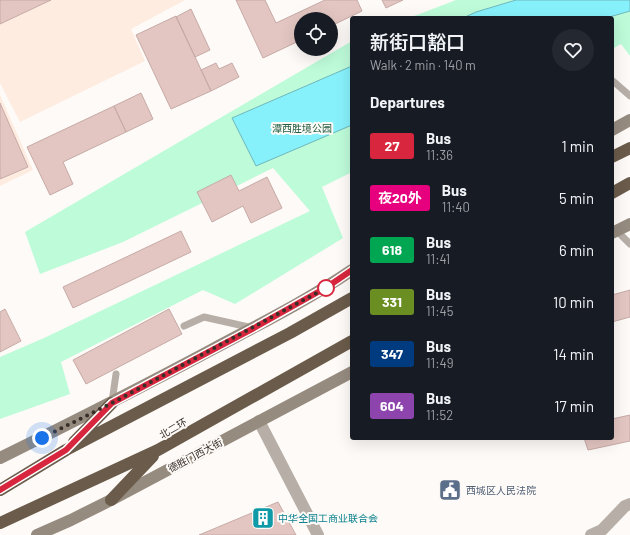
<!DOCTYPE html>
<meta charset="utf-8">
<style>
body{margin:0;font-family:Barlow,"Noto Sans SC",sans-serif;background:#242831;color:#f1f3f6;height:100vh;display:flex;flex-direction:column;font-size:15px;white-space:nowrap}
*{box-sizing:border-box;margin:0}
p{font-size:13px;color:#9ea1a6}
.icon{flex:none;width:22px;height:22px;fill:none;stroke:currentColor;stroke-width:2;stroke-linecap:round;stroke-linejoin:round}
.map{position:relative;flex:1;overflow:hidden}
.side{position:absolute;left:350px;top:16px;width:264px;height:424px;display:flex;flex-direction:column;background:#171b24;border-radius:4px;box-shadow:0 4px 16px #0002}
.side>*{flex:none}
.badge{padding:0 8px;border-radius:3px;font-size:14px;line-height:26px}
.buttons{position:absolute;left:294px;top:12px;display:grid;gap:8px}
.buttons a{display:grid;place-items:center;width:44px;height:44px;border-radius:50%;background:#171b24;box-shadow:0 4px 16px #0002;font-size:20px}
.you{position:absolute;width:20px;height:20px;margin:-10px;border:3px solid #fff;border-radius:50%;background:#1a73e8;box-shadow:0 0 0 6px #1a73e833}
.map>.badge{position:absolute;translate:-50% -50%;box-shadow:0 0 0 2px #fff}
h2{padding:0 20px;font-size:15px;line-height:36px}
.round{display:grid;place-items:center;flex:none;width:42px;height:42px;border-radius:21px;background:#242831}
.overview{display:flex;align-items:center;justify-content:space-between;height:68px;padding:0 20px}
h1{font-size:19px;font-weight:600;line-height:30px}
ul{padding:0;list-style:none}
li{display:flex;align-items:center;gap:12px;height:52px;padding:0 20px}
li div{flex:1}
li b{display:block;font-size:15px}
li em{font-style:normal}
li .badge{min-width:44px;font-weight:700;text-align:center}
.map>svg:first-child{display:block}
.built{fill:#feece0}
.green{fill:#bdfbd9}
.water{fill:#87f1fb;stroke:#6fb7bc}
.building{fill:#e3c6c2;stroke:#c6aaa6}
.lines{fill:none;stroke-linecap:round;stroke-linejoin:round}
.lane{stroke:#b7afa7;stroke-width:7}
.street{stroke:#b7afa7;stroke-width:12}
.secondary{stroke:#968b7f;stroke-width:12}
.highway{stroke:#6a5b4a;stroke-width:12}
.line-casing{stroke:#fff;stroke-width:9}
.line{stroke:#d7263d;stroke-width:6}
.walk{stroke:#382f29;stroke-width:4;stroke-dasharray:0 7.2}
.stop-dot{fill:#fff;stroke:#d7263d;stroke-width:2}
.labels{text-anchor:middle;stroke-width:4;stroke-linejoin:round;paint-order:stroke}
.park-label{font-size:10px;fill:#215d42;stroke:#fefaf7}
.street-label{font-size:10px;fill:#382f29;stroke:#fefaf7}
.service-label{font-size:10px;fill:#4e5e75;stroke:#fefaf7;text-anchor:start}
.culture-label{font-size:10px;fill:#0d838f;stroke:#fefaf7;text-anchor:start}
</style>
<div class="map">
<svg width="630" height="535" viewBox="0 0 630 535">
<rect width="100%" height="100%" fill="#fefaf7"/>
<path class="built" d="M 0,0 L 185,0 L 131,29 L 145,61 L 20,122 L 0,83 Z
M 0,95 L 33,170 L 0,186 Z"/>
<path class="green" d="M 456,0 L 630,0 L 630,56 L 621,44 L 612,49 L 612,18 L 409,18 Z
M 352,41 L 352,172 L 322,187 L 343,238 L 235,304 L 203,290 L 61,362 L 70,394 L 0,419 L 0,357 L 44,338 L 310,211 L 273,168 L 123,242 L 40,274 L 25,232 Z"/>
<path class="water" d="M 516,0 L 630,0 L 630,11 L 606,18 L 463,18 L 476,12 Z
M 352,66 L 352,125 L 256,166 L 232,118 Z"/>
<path class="building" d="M 0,0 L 51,0 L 0,24 Z
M 236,0 L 265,0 L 276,23 L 325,0 L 357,0 L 362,11 L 331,26 L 331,19 L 301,19 L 301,40 L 263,58 Z
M 382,0 L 403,0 L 386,8 Z
M 191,9 L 210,50 L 195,57 L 176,17 Z
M 176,16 L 211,91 L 171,109 L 136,35 Z
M 216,63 L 219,69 L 232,63 L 239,77 L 211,91 L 201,70 Z
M 141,93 L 153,119 L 126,132 L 114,106 Z
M 0,103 L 28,167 L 0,179 Z
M 114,106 L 126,132 L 63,162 L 73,184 L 50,195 L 27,147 Z
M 231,175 L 239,191 L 267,177 L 282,208 L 251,223 L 243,206 L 212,222 L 197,192 Z
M 181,231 L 191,252 L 73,308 L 63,287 Z
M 630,290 L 630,317 L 612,322 L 612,295 Z
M 5,309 L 21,341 L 0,352 L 0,312 Z
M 169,309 L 182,334 L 86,384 L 73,360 Z
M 630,415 L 630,441 L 588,450 L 584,438 L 612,438 L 612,419 Z
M 278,502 L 296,535 L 199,535 Z"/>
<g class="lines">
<path class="lane" d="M 612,81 L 613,81 L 630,96
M 617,231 L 630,244
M 184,326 L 204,317 L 253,328
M 112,402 L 116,374"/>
<path class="street" d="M 259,421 L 318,535
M 591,535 L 602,530 L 625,506 L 630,504"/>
<path class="secondary" d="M 612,130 L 630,120
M 612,233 L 630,224
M 0,458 C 71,423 142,387 213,349 C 260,324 308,300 352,270
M 37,535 L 71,520 L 111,500 L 352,372"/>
<path class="highway" d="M 612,157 L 630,148
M 612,193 L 630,183
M 74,442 L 112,403
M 0,490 L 66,450 L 290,333 L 352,298
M 111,500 L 153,456
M 0,523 L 158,450 L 352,341"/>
</g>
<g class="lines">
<g class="line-casing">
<path id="line" d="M 0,490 L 66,450 L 112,403 L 254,328 L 327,287 L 352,270"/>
</g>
<use href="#line" class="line"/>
<path class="walk" d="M 42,438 L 112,403 L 326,288"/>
</g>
<defs>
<g id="civic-square" transform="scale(1.15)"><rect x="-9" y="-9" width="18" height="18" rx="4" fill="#5c6f8a" stroke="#fefaf7"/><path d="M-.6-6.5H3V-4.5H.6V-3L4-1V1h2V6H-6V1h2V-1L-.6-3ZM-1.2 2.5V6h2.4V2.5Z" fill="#fff"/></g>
<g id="building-square" transform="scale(1.15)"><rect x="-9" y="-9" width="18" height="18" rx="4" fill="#0f9aa8" stroke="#fefaf7"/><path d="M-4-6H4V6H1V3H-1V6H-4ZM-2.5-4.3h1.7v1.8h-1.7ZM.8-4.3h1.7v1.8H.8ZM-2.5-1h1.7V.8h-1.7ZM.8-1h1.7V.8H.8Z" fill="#fff"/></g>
</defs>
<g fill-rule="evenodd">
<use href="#civic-square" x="450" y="490"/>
<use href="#building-square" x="263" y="518"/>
</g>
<circle class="stop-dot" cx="326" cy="288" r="8"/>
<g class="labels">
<g class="park-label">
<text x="302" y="132">潭西胜境公园</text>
</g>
<g class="street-label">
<text transform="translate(173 428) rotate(-30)" y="4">北二环</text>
<text transform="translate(195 455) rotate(-28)" y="4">德胜门西大街</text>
</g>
<g class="service-label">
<text x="466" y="494">西城区人民法院</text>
</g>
<g class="culture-label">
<text x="278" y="522">中华全国工商业联合会</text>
</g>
</g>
</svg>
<div class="buttons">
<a><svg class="icon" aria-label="locate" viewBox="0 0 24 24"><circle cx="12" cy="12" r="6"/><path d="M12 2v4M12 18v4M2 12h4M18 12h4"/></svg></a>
</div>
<div class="you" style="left:42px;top:438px"></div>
<section class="side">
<div class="overview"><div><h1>新街口豁口</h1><p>Walk · 2 min · 140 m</p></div><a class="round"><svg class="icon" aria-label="heart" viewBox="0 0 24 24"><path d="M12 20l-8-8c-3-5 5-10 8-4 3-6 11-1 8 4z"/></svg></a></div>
<h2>Departures</h2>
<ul>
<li><span class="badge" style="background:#d7263d;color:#fff">27</span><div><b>Bus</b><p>11:36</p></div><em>1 min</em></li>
<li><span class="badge" style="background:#e6007e;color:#fff">夜20外</span><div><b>Bus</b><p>11:40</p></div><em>5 min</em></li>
<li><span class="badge" style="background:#00a651;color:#fff">618</span><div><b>Bus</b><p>11:41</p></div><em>6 min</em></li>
<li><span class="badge" style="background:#6b8e23;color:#fff">331</span><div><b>Bus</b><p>11:45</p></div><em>10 min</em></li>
<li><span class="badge" style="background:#003b80;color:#fff">347</span><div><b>Bus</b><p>11:49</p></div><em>14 min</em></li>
<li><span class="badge" style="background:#8e44ad;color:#fff">604</span><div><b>Bus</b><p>11:52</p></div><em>17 min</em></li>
</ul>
</section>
</div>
